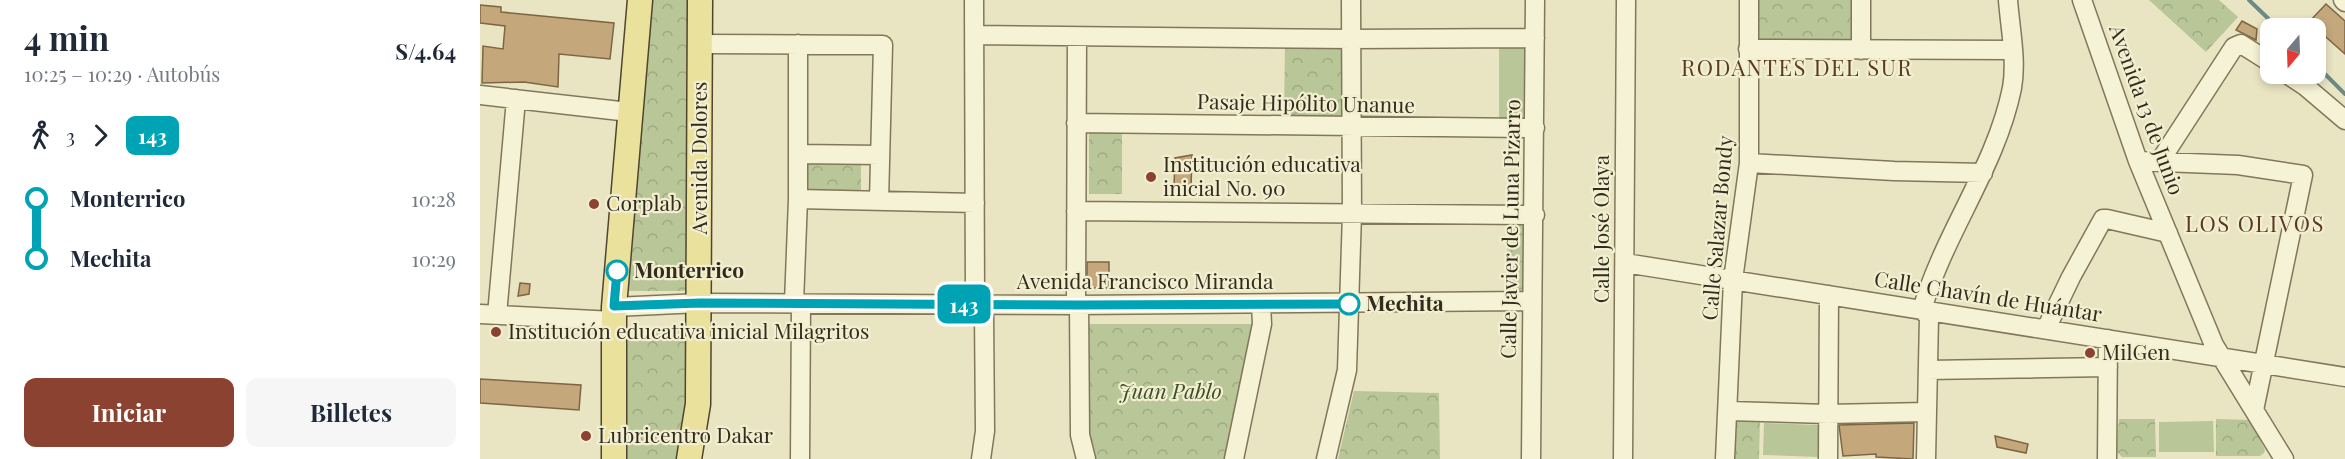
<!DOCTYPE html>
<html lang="es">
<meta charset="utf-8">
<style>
body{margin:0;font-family:"Playfair Display",serif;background:#f6f6f7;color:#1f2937;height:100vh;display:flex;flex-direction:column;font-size:22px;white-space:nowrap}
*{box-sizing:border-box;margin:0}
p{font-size:20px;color:#747a83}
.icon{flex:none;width:33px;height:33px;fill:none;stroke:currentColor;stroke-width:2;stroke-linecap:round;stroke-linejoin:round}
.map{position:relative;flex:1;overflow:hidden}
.sheet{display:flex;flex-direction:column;background:#fff;width:480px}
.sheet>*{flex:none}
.badge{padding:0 12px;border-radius:9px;font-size:21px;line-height:39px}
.needle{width:39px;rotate:199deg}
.buttons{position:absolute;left:1780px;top:18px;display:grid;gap:12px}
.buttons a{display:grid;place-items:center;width:66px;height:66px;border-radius:12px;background:#fff;box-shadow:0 3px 9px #0003;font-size:30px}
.map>.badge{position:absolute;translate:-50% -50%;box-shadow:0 0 0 3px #fff}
.legs{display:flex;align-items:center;gap:9px;height:66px;padding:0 24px;font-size:20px}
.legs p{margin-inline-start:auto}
.overview{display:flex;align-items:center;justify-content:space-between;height:102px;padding:0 24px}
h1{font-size:33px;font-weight:700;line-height:45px}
.cta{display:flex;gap:12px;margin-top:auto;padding:12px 24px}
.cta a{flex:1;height:69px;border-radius:12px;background:#8b4231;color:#fff;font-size:24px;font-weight:700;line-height:69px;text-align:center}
.cta a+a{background:#f6f6f7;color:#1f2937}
ul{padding:0 24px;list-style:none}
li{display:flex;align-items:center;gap:21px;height:60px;font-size:22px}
li i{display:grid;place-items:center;width:9px;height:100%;margin:0 8px;background:currentColor}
li i::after{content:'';width:15px;height:15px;margin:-8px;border:4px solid;border-radius:50%;background:#fff}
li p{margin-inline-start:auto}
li:first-child i{background:linear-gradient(#0000 50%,currentColor 0)}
li:last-child i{background:linear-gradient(currentColor 50%,#0000 0)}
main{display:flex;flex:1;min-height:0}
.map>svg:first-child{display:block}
.green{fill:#b8c698}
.park{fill:url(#park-crowns)}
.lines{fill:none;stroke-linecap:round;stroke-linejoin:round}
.stream{stroke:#6c8988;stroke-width:4}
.building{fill:#c4a87c;stroke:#7e6643;stroke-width:1.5}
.minor-casing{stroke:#82775b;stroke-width:21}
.major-casing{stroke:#50452f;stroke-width:27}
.minor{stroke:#f5f2d5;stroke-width:18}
.major{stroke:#eae19d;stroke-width:24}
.line-1-casing{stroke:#fff;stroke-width:14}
.line-1{stroke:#00a3b4;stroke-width:9}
.poi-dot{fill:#8b4231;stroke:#f2efd1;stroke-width:2}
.stop-1-dot{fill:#fff;stroke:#00a3b4;stroke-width:3}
.labels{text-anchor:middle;stroke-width:4.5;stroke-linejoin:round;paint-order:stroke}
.street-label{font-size:21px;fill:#332c1e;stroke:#f2efd1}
.poi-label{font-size:21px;fill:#332c1e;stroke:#f2efd1;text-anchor:start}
.stop-label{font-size:21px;font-weight:bold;fill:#332c1e;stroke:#f2efd1;text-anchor:start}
.park-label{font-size:21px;font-style:italic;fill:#3c4d27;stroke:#f2efd1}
.neighbourhood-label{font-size:22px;letter-spacing:1.5px;fill:#5b3922;stroke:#f2efd1}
</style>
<main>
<section class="sheet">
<div class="overview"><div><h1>4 min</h1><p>10:25 – 10:29 · Autobús</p></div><b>S/4.64</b></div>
<div class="legs"><svg class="icon" aria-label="walk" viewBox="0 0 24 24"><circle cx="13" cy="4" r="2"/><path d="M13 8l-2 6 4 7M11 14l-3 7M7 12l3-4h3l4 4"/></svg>3<svg class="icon" aria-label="forward" viewBox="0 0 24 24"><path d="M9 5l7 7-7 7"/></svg><b class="badge" style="background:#00a3b4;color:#fff">143</b></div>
<ul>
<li><i style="color:#00a3b4"></i><b>Monterrico</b><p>10:28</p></li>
<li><i style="color:#00a3b4"></i><b>Mechita</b><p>10:29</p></li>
</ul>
<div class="cta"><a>Iniciar</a><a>Billetes</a></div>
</section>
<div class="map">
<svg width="1865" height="459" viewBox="0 0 1865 459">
<defs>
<pattern id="park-crowns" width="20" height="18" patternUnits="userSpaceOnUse" patternTransform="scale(1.5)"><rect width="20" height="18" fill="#b8c698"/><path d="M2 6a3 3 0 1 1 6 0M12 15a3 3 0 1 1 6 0" fill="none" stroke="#9faa83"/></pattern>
</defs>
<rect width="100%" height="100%" fill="#e9e5c3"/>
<path class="green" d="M 1019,44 L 1049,44 L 1049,124 L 1019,124 Z
M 1733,421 L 1734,452 L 1679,452 L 1679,422 Z
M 1284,423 L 1339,425 L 1338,457 L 1283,455 Z"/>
<path class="park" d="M 167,0 L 214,0 L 214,291 L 143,291 Z
M 1276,0 L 1372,0 L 1372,44 L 1279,43 L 1275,38 Z
M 1669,0 L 1739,0 L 1758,17 L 1726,52 Z
M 805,42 L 865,43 L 865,123 L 804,122 Z
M 609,132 L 642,132 L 642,194 L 609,194 Z
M 324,159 L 381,160 L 381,196 L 323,195 Z
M 1028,219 L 1050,219 L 1049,298 L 1027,297 Z
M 213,322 L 203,459 L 140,459 L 141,338 Z
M 602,324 L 778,324 L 750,459 L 605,459 Z
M 874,391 L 959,393 L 960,459 L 858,459 Z
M 1255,418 L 1280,419 L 1279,459 L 1254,459 Z
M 1639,419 L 1675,419 L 1676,457 L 1642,457 L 1636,451 Z
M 1736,419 L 1771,420 L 1785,450 L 1784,453 L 1780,456 L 1736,456 Z"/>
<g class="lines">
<path class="stream" d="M 1769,0 L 1798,28
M 1836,65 L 1865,94"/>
</g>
<path class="building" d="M 1846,4 L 1865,21 L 1865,54 L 1829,22 Z
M 0,5 L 21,7 L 21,12 L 134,23 L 130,59 L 79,54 L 78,87 L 44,82 L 2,83 L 3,46 L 23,49 L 25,26 L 0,23 Z
M 1762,21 L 1777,29 L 1776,40 L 1756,30 Z
M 712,155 L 711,188 L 694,186 L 695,158 Z
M 607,262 L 629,262 L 629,288 L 607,288 Z
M 40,283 L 50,284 L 49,294 L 38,296 Z
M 0,379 L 101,385 L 99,410 L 0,403 Z
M 1434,423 L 1433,459 L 1396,457 L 1396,454 L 1363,456 L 1359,425 Z
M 1515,436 L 1548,444 L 1546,453 L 1517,447 Z"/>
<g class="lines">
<g class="minor-casing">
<path id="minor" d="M 494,0 L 495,304 L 504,312 L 505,431 L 501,459
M 1602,0 L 1658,161 L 1734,345 L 1804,459
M 1863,0 L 1865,2
M 495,35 L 871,39 L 1055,38
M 597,37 L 596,299 L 599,305 L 600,435 L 606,459
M 220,44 L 403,45 L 399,201
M 1268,49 L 1532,50
M 1381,50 L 1381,0
M 1807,74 L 1825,86 L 1865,120
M 0,95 L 149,112
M 596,123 L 1055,128
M 318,154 L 400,155
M 1658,161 L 1758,165 L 1823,175 L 1774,410
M 1680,161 L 1754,47 L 1761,44 L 1791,63
M 1269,163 L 1414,171 L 1503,173
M 318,199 L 495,203
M 596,211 L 1055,215
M 1145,263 L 1865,377
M 314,303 L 318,199 L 318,44
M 134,307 L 220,303 L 599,305 L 1052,301
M 0,314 L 134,321
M 17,315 L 36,99
M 1566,329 L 1591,277 L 1623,219 L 1627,219 L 1688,233
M 1448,370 L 1628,367
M 1249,411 L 1347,414 L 1446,412
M 320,459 L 321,303
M 754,459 L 782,324 L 781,305
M 846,459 L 867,370 L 872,213 L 871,0
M 1051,459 L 1055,0
M 1143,459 L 1146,0
M 1245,459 L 1253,280 L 1269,163 L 1269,0
M 1348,459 L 1349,295
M 1446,459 L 1449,317 L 1442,310 C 1464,233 1516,167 1532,88 C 1537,60 1530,28 1528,0
M 1627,459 L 1628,339"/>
</g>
<g class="major-casing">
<path id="major" d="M 134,459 L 134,307 L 160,0
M 209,459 L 218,404 L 220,0"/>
</g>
<use href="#minor" class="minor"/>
<use href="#major" class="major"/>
</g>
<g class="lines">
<g class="line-1-casing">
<path id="line-1" d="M 137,271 L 134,306 L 220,303 L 599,305 L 869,304"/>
</g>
<use href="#line-1" class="line-1"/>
</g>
<g class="poi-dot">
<circle cx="671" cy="177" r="6"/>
<circle cx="114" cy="204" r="6"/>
<circle cx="16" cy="332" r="6"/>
<circle cx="1610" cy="353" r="6"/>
<circle cx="106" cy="436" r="6"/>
</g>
<g class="stop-1-dot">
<circle cx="137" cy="271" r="10"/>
<circle cx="869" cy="304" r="10"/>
</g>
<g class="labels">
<g class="street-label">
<text transform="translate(826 104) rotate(1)" y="7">Pasaje Hipólito Unanue</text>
<text transform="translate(1666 110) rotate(70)" y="7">Avenida 13 de Junio</text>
<text transform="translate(220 158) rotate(-90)" y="7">Avenida Dolores</text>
<text transform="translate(1238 228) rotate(-85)" y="7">Calle Salazar Bondy</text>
<text transform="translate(1031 229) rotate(-89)" y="7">Calle Javier de Luna Pizarro</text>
<text transform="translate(1122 229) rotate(-90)" y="7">Calle José Olaya</text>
<text x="665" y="289">Avenida Francisco Miranda</text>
<text transform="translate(1508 297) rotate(9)" y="7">Calle Chavín de Huántar</text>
</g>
<g class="poi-label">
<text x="683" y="172">Institución educativa<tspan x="683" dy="24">inicial No. 90</tspan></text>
<text x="126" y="211">Corplab</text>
<text x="28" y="339">Institución educativa inicial Milagritos</text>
<text x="1622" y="360">MilGen</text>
<text x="118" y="443">Lubricentro Dakar</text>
</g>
<g class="stop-label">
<text x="154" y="278">Monterrico</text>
<text x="886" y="311">Mechita</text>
</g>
<g class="park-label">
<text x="690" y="399">Juan Pablo</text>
</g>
<g class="neighbourhood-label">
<text x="1317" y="76">RODANTES DEL SUR</text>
<text x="1775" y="232">LOS OLIVOS</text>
</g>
</g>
</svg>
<div class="buttons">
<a><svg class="needle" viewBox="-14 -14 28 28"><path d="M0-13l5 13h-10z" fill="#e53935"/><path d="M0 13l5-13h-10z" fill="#747a83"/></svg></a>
</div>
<b class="badge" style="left:484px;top:304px;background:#00a3b4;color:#fff">143</b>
</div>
</main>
